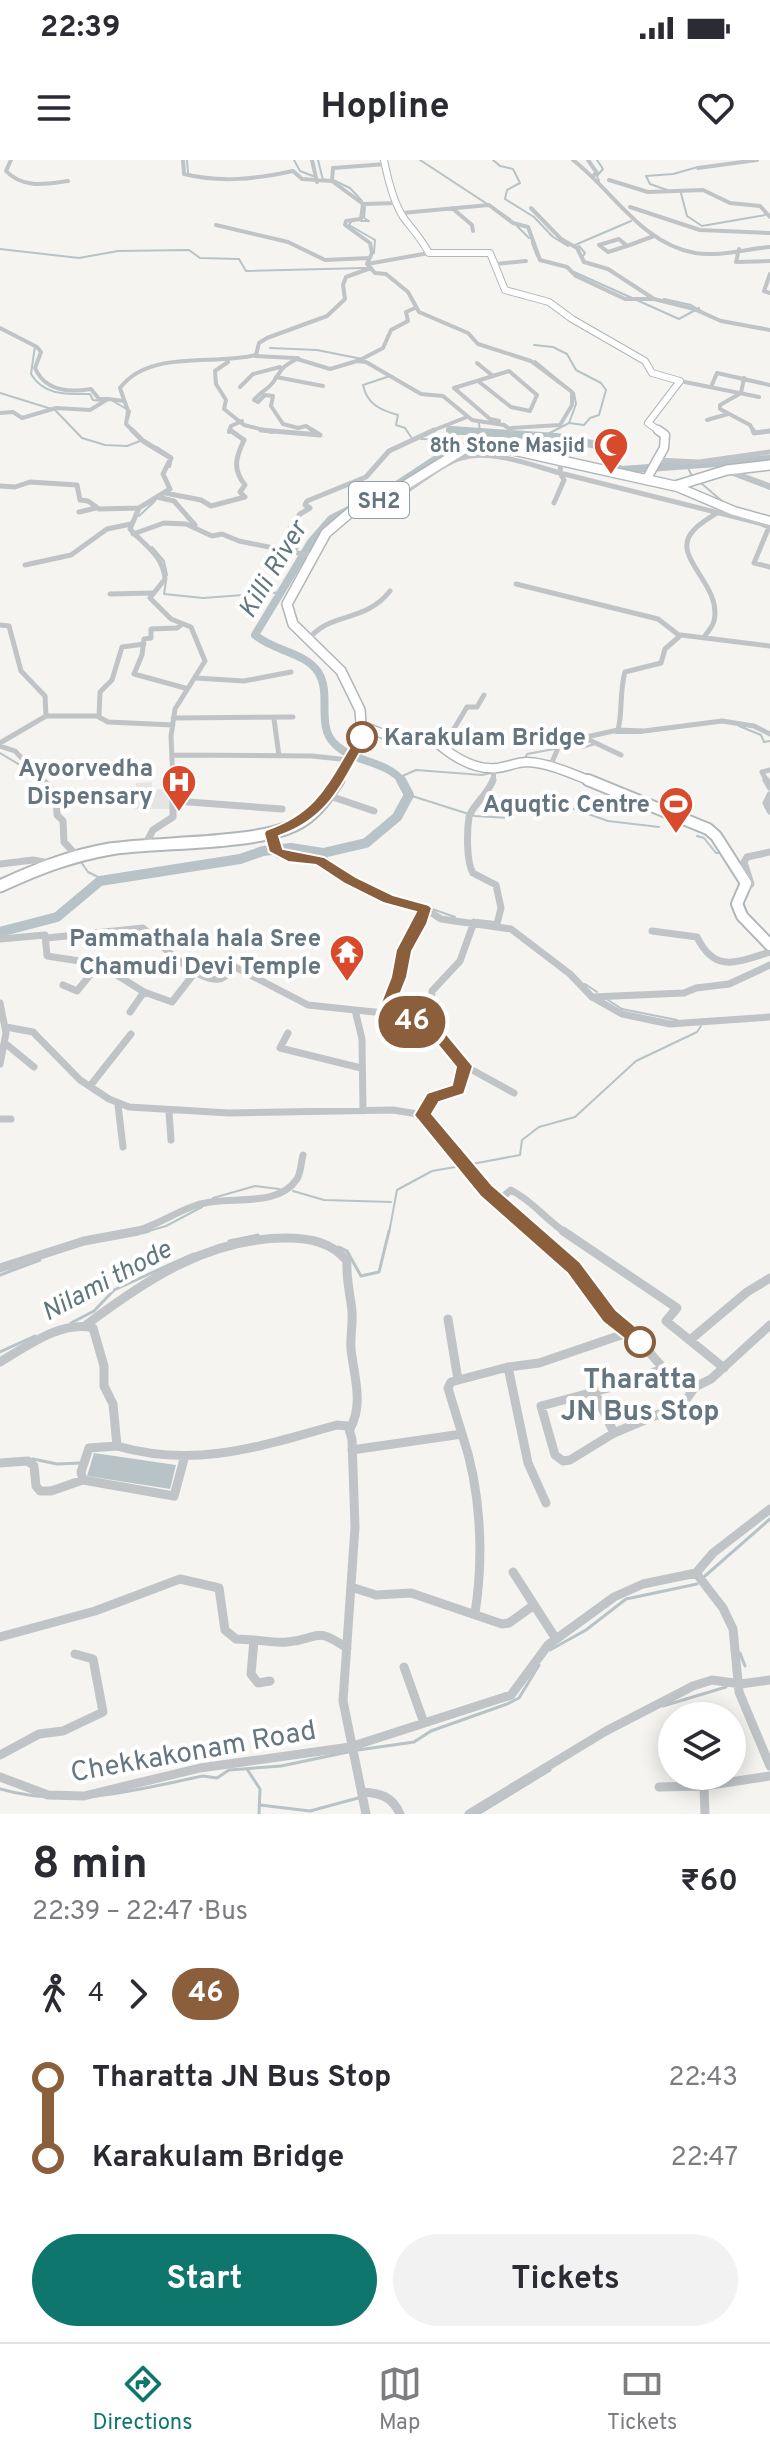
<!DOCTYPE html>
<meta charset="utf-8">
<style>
body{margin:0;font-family:Overpass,sans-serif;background:#f2f2f3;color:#2b2b33;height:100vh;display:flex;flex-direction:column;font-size:30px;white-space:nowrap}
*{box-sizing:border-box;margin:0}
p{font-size:26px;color:#7c7c81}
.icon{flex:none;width:44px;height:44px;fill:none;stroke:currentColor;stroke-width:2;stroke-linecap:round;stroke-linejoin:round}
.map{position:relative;height:1654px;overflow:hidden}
.panel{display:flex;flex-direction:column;background:#fff;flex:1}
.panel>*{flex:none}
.badge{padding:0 16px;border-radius:26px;font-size:28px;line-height:52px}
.tools{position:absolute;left:658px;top:1542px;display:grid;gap:16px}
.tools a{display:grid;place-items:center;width:88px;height:88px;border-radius:50%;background:#fff;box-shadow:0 4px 20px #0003;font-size:40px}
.map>.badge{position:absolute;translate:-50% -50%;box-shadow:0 0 0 4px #fff}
.legs{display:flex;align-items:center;gap:12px;height:88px;padding:0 32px;font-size:26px}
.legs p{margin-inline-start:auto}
.summary{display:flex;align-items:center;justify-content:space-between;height:136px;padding:0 32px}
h1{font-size:44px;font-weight:700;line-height:60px}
.button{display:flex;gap:16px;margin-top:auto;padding:16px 32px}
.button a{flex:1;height:92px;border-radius:48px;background:#0f766e;color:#fff;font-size:32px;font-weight:700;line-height:92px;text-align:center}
.button a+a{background:#f2f2f3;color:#2b2b33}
ul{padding:0 32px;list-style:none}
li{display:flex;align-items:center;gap:28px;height:80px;font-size:30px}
li i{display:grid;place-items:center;width:12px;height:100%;margin:0 10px;background:currentColor}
li i::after{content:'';width:20px;height:20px;margin:-10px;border:6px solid;border-radius:50%;background:#fff}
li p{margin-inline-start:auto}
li:first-child i{background:linear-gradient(#0000 50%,currentColor 0)}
li:last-child i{background:linear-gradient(currentColor 50%,#0000 0)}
.status{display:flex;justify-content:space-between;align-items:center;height:56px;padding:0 40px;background:#fff;direction:ltr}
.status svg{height:22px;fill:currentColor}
header{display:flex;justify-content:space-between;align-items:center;height:104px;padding:0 32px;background:#fff;font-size:36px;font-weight:700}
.dock{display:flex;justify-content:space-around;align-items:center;height:112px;border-top:2px solid #e1e1e2;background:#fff;font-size:22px;color:#7c7c81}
.dock a{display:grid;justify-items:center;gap:4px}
.dock .active{color:#0f766e}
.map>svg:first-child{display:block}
.built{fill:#e5e6e4}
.water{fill:#b7c3c6}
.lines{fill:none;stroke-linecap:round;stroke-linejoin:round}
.stream-far1{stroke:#b7c3c6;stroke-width:2}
.stream{stroke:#b7c3c6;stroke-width:3}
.river-far2{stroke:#b7c3c6;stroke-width:6}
.river-far1{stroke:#b7c3c6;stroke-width:8}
.river{stroke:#b7c3c6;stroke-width:10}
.secondary-far2-casing{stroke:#b0b6b9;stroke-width:8}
.secondary-far1-casing{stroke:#b0b6b9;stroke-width:11}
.secondary-casing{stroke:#b0b6b9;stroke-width:14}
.primary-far1-casing{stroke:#b1b6b9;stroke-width:12}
.primary-casing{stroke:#b1b6b9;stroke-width:15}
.minor-far3{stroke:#c0c4c7;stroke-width:4}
.minor-far2{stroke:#c0c4c7;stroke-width:5}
.minor-far1{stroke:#c0c4c7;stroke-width:7}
.minor{stroke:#c0c4c7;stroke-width:9}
.secondary-far2{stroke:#fff;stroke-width:6}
.secondary-far1{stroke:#fff;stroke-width:8}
.secondary{stroke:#fff;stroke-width:10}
.primary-far1{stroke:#fff;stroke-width:9}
.primary{stroke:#fff;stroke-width:11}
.line-1{fill:#8b5e3c;stroke:#fff;stroke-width:2}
.stop-1-dot{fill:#fff;stroke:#8b5e3c;stroke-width:4}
.labels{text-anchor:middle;stroke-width:8;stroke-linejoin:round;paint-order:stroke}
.far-poi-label{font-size:20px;font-weight:bold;fill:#657680;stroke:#fff;text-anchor:end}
.shield{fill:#fff;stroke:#939fa6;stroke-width:2}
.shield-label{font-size:22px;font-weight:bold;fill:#657680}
.stop-label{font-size:24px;font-weight:bold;fill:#657680;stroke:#fff;text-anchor:start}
.poi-label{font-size:24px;font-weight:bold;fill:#657680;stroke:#fff;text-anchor:end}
.water-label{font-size:26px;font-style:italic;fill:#61777e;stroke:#fff}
.near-stop-label{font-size:28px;font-weight:bold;fill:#657680;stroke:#fff}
.near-street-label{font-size:28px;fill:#657680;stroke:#fff}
</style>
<div class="status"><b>22:39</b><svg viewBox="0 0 49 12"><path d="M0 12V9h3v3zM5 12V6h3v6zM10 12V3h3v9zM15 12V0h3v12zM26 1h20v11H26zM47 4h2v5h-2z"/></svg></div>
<header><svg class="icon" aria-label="menu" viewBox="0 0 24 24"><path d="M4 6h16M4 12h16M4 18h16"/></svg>Hopline<svg class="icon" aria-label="heart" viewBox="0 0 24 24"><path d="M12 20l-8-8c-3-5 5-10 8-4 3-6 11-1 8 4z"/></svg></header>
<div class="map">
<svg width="770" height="1654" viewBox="0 0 770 1654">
<rect width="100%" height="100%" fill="#f5f4f1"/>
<path class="built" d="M 152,622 L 152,630 L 173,628 L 172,649 L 135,649 L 136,623 Z"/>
<path class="water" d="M 94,1293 L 176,1305 L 170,1329 L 87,1316 Z"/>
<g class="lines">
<path class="stream-far1" d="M 187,0 L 188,13
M 294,0 L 300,11 L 313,16
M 318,0 L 323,20
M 420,0 L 510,59
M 493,0 L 500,6 L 513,9 L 520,23 L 507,30 L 505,39 L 534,57 L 553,77 L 568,86
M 597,0 L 603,9 L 597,16 L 599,21
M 333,20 L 350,28 L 362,41
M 667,30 L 650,24 L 646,16 L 673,14 L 698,7
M 681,33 L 687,56 L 702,66 L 765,55
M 361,61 L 369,61 L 364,58 L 365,47
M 351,62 L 349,65 L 375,80 L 374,93
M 517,66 L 529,78
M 532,83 L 537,96
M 575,85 L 631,61
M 579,86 L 585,93 L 583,96
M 0,89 L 79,98 L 118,91 L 189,90 L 200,98 L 239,99 L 246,111 L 366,108
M 574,112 L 679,159 L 699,148
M 664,139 L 691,145 L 703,152
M 534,185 L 553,187 L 567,194 L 576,210 L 601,223 L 606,230 L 599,255 L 590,258 L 584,265 L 569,263 L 544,276
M 35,186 L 31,214 C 44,236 67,234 90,234 L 93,240 L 103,241
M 270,188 L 317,190 L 362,199
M 535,201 L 574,233 L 576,244 L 569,263
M 390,216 L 363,225 C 367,244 380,250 398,255 L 396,265 L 405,268 L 411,277
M 0,233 L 55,250 L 82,278 L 105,285 L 127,286 L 140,281
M 113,241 L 130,251 L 128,259
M 479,263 L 480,273
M 421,279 L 450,280
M 157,287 L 172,297 L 170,307
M 687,306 L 692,316
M 728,313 L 770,329
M 701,323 L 723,342
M 139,356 L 155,341
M 152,387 L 164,401 L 167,415
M 166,421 L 164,434 L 203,438 L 284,432
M 739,566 L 761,575 L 764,582 L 770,581
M 616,573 L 642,573
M 568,585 L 582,588 L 595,584
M 0,593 L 30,611
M 525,599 L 527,594 L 554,589
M 400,617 L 416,610 L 482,615 L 515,608
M 409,635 L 475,656 L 511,658 L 512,651 L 563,645 L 608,661 L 659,667
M 697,676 L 704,678 L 716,693 L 722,693
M 323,693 L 329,701 L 362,722
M 81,702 L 88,712 L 104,720
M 401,738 L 455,757
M 748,755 L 743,742 L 749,729
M 477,760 L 495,762
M 585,824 L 597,832
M 608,840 L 622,849 L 677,860
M 472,1004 L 520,995 L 522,980 L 539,967 L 575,957 L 636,901 L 697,872 L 701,866
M 293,1031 L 324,1040 L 391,1042
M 213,1038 L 255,1026 L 279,1029
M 142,1073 L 166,1066 L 202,1047
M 389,1073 L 397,1030 L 432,1011 L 461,1006"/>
<path class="stream" d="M 142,1073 L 149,1071
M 229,1081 L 258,1075
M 339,1087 L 347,1091 L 361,1116 L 379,1112 L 389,1071
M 0,1115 L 40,1100
M 71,1163 L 94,1151 L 114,1130 L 193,1094
M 0,1192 L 35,1176
M 33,1299 L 57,1304 L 81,1303
M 705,1416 L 770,1359
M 550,1490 L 586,1470 L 626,1439 L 697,1424
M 740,1493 L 745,1506
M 663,1546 L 726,1527
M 358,1590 L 414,1582 L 431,1571 L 507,1544 L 519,1538 L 539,1505
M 247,1609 L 260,1629 L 259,1654
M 0,1629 C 70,1649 134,1630 203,1616 L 217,1618 L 229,1610 L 281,1606 L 348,1592
M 260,1645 L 310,1651 L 358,1638
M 478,1654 L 550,1610"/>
<path class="river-far2" d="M 449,272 L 482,272"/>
<path class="river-far1" d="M 451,270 L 556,277 L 602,286 L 607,304 L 622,310 L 770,299
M 403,622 C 385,599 352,603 334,583 C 316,565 332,533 318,512 C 305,492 273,491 255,475 L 311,382 L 331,359 L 392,328 L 450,290 L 450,270"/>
<path class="river" d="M 0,772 L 57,757 L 100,721 L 240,699 L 263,691 L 291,688 L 323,693 L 366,683 L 397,657 L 409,635 L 401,620"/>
<g class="secondary-far2-casing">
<path id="secondary-far2" d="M 384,0 C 388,20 394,46 406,61 C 415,72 422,80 429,93 L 490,93 L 505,130 L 549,142 L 572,159 L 645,201 L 652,213 L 680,221 L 648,263 L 661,272"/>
</g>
<g class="secondary-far1-casing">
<path id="secondary-far1" d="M 646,320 L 664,288 L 665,275 L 658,270
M 675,326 L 734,351 L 770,361
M 363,566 L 396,579 L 431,578 C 448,593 472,611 497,608 C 507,607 517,602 527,602 C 550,603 572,614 593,622"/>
</g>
<g class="secondary-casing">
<path id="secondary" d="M 588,620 L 708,669 L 716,676 L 746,723 L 737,744 L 742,756 L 770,785"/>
</g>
<g class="primary-far1-casing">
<path id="primary-far1" d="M 337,622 L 362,576 L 360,550 L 341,511 L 293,464 L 287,444 L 326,373 L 353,350 L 388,336 L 469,286 L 482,283 L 675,326 L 727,310 L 770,305"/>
</g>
<g class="primary-casing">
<path id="primary" d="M 0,726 C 37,709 70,696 110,689 C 160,681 264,686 302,661 C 318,651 328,635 338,620"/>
</g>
<path class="minor-far3" d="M 11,0 L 6,11 C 23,29 46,24 68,21
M 183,0 L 184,14 C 221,23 256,19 293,11 L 302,19 L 332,21 L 363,44 L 361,59 L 346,61 L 345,65 L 370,83 L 372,93 L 367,104 L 375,113 L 386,114 L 408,132 L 419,152 L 468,173 L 478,184 L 531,201 L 572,232 L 572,245 L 560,265 L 511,268
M 312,0 L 317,22
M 573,0 C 613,31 642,84 695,93 C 719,97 746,89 770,87
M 588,0 L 597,13 L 594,15
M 698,8 L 757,0
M 609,20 L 648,32 L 703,30 L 730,43 L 760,46 L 770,57
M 332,21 L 333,8 L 386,4
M 363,44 L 398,43
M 630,47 L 700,70 L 770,73
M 452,48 L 472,65 L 473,71
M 531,48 L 561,79 L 577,88 L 584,102 L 608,109 L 654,139 L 694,149 L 721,161 L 770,170
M 402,53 L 489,45 L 513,63 L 528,67 L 540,100 L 567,107 L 576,116 L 625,139 L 654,139
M 216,65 L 288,82 L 325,100 L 369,98
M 619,79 L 627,86 L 608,92 L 599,85 Z
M 627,86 L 654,76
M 739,89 L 736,102 L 770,101
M 367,104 L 429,93
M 496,104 L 526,101
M 770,114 L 764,131 L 770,133
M 0,168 L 37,187 L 41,192 L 35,208 C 45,231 68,233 91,229 L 99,239 L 108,239
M 255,196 L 294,198 L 330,209 L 357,201 L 366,202 L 421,234 L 443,236 L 472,260 L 504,265 L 511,270
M 298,198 C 281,208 284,206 274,221 C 269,229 260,232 254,240 L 258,242 L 265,235 L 273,236 L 271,246 L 283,264 L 298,268 L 306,266 L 315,272
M 360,200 L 383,188 L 391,170 L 408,161 L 406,152 L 415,148
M 228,202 L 215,211 L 216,224 L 226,240 L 224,249 L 244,265 L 272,272
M 477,203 L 493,216 L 454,228 L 490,259 L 499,261
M 276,217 L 323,226
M 744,218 L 741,233 L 720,245 L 720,249 L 750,265 L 754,272
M 478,221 L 511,247 L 530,251 L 537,235 L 509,211 L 493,216
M 680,221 L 759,237
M 240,227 L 253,214 L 280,207
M 711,227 L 717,213 L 770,225
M 0,253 L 13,252 L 22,258 L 56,248 L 90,250 L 108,239 L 124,241
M 707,260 L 728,254
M 134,272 L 126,264 L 128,251 L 120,228 C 149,189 214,206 256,195 L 259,183 L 267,178 L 327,156 L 345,139 L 343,125 L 346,117 L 371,108
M 229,272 L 231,266 L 242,261
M 429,272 L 467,257
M 761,272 L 770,271"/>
<path class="minor-far2" d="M 132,270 L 143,281
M 261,270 L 320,275 L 312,270
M 753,270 L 754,273 L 770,271
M 143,281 L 171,298 L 163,314 L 170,329 L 139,348 L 130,369 C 144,385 163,395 165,419 L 150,438 L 171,459 L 191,467 L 205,501 L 175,549 L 171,576 L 173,622
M 561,297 L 560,313 L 759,363 L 761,359
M 657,300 L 699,302 L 770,292
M 727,310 L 770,326
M 0,326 L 15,327 L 30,322 L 77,325 L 80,340 L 88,341 L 99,349 L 139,348
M 165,333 L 201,340 L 211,346 L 245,337 L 240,332 L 245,325 C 232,309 236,297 244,280 L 230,270
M 393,333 L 402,334 C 420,323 441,304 461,298 C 491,289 531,305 560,313 L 564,320 L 554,343
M 157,337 L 174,341 L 195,365
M 79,352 L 96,348
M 759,363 L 769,367 L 754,403 L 770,407
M 133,374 L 164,363 L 186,364 L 212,376 L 222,374 L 239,381 L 313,396
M 294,391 L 300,380 L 287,376 L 287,373 L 300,354 L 310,348 L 305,345 L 307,341 L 366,317 L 389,291 L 434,270
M 25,405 L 71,395 L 107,369 L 131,364
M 516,424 L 658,459 L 680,476
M 110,434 L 152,433
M 0,465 L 9,466 L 21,511 L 45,536 L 46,556 L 97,556 L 108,562 L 173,565
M 181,465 L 177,468 L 151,469 L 151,478 L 144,479 L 142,495 L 134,514 L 185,528
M 704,477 C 707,473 713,466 714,461 C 723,424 669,397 693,371 C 699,363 710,358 718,352
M 308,480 C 330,451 364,464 390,431
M 196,518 L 244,521 L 291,512
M 99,556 L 100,532 L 112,520 L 122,487 L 144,484
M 173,558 L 293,557
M 274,559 L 279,596
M 618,570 C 623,551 619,534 625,512 L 661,503 L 665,489 L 681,475 L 770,486
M 585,578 L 621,595
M 0,583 L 46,556
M 0,586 L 15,591 L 44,622
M 443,587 L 467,547 L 477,547 L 484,535
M 172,595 L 312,596 L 349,600
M 550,607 L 558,588 L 568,581 L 618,570 L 644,571 L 722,561 L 754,566 L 770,574
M 493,622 L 494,609
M 767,622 L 762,612 L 770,610"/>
<path class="minor-far1" d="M 42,620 L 56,634 L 57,655 L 63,661 L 64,682 L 78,697
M 493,620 C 489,633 471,647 469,657 C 467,670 466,702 473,713 L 496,725 L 501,748 L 497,764
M 766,620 L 770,627
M 327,635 L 374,651
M 770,635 L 766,643 L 770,651
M 175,641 L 282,649
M 271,673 L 279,695 L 319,700 L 351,721 L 389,739 L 424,748 L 441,759 L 511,769 L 570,814 L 592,837 L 622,854 L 670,864 L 770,857
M 145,685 L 153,670 L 173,657 L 173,620
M 0,704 L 33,700 L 49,703
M 745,730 L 751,724 L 744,702 L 747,697 L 770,692
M 652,771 L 697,777 C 715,814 737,802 770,792
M 47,778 L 143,768 C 158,782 197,823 219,819 C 226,818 231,811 235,807 L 308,845 L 355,850 L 362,879 L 363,951
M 0,779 L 45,775 L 47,796 L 99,804 L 77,831 L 63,825
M 99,804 L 144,832 L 172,842 L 196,811
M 592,837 L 684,833 L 696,828 L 729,824 L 770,805
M 0,843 L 6,873 L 0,904
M 355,850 L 385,853 L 435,870 L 465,906 L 459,929 L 433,937 L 423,955
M 130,852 L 144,832
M 385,853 L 399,817 L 404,790 L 424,748
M 6,867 L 33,872 L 80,920 L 109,939 L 129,947 L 229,953 L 393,950 L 424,955 L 486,1031 L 534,1073
M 430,868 L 432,831 L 460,801 L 474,762
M 288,873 L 280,888 L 361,908
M 6,884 L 34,907
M 465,906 L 514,933
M 90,926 L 131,874
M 118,945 L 123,987
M 169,952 L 171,980
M 0,959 L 11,959
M 498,1041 L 511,1030 C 534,1042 545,1059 566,1073
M 128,1073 C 154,1068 172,1053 197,1045 C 226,1034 276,1050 297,1019 C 301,1013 301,1002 303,995"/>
<path class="minor" d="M 532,1071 L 574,1108 L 620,1168 L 637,1178 L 663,1208 L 695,1227 L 711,1219 L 770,1165
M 563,1071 L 677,1148 L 666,1161 L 724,1208
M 0,1108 L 84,1081 L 138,1071
M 448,1159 L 458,1220
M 86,1165 C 146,1120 208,1078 286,1078 C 309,1078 332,1082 347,1101 C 346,1119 350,1133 352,1151 C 353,1164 350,1176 351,1189 C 354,1217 364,1243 350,1269
M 690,1180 L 747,1132 L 770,1118
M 0,1202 C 26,1187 61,1160 93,1168 L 104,1206 L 104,1226 L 113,1244 L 117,1286 C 197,1309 260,1286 337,1265 L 348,1266 L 352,1279 L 355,1367 L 343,1541 L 366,1654
M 508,1207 L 528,1303 L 546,1343
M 663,1208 L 635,1221 L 541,1246 L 555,1295 L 563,1301 L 570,1300 L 614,1273 L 683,1244 L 695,1227
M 594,1231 L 614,1273
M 462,1274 C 481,1329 484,1396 475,1453
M 117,1286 L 89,1288 L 81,1312 L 83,1320 L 174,1336 L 184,1299
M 352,1290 L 462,1274 L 448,1228 L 451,1222 L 508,1207 L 539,1203 L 627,1173
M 0,1303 L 28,1301 L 34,1306 L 36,1326 L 40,1331 L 51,1331 L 83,1320
M 513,1412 L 556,1479
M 696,1413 L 713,1393 L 770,1349
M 351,1427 L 376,1435 L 411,1433 L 502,1464 L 509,1463 L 534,1445
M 0,1477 L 95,1451 L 180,1419 L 219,1428 L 225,1470 L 236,1479 L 254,1480
M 404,1507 L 424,1563
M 270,1521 L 258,1523 L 251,1514 L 254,1480 C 265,1481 276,1483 287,1482 C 321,1479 313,1465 347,1488
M 0,1595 L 39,1574 L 63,1571 L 103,1552 L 93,1499 L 75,1494
M 0,1617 L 48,1635 L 84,1636 L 200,1608 L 350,1587 L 511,1535 L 548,1485 L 614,1437 L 643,1424 L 696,1413 L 723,1448 L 733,1469 L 739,1532 L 770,1606
M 704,1626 L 705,1654
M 659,1627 L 704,1626 L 770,1616
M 362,1632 C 380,1633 392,1636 400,1654
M 469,1654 L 606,1571 L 693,1526 L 712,1520 L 741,1524 L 770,1520"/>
<use href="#secondary-far2" class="secondary-far2"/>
<use href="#secondary-far1" class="secondary-far1"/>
<use href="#secondary" class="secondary"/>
<use href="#primary-far1" class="primary-far1"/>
<use href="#primary" class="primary"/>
</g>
<path class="line-1" d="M 362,573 L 369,577 C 342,622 331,658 279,676 L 283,689 L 324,697 L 356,717 L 393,735 L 429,745 L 432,748 L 427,764 L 412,791 L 407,817 L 394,850 L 440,866 L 473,906 L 464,934 L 439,942 L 432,954 L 492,1025 L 580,1102 L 616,1150 L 647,1176 L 650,1182 L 647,1189 L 640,1191 L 603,1162 L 567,1113 L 480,1036 L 417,959 L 414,955 L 427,933 L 452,925 L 456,907 L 429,874 L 380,857 L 377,853 L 391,817 L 396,790 L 416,752 L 383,743 L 345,724 L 316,705 L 288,702 L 269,692 L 264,673 L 266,670 C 320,652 329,619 358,574 Z"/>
<defs>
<g id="mosque-pin" transform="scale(1.8)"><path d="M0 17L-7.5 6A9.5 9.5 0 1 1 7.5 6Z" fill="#d9492c" stroke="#fff"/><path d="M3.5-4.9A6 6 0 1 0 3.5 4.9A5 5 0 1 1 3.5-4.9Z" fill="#fff"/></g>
<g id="hospital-pin" transform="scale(1.8)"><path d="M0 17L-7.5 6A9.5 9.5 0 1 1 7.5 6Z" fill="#d9492c" stroke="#fff"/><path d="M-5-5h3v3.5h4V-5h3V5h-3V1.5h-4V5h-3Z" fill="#fff"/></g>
<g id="stadium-pin" transform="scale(1.8)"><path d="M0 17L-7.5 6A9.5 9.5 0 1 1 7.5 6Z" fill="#d9492c" stroke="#fff"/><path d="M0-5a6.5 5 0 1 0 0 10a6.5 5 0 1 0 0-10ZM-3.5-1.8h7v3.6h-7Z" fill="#fff"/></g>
<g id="temple-pin" transform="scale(1.8)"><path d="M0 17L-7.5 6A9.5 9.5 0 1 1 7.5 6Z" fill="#d9492c" stroke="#fff"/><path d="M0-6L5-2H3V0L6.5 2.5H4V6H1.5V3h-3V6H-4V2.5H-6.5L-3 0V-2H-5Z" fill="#fff"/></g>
</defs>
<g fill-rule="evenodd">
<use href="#mosque-pin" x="611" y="285"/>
<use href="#hospital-pin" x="179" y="622"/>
<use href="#stadium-pin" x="676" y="644"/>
<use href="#temple-pin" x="347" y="792"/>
</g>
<g class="stop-1-dot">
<circle cx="362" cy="577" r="14"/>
<circle cx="640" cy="1182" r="14"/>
</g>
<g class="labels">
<g class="far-poi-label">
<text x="585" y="292">8th Stone Masjid</text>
</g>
<rect class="shield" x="349" y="322" width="60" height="36" rx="6"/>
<g class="shield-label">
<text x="379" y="348">SH2</text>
</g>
<g class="stop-label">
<text x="384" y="585">Karakulam Bridge</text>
</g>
<g class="poi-label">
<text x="153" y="616">Ayoorvedha<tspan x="153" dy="28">Dispensary</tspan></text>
<text x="650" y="652">Aquqtic Centre</text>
<text x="321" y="786">Pammathala hala Sree<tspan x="321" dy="28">Chamudi Devi Temple</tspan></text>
</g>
<g class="water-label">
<text transform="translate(272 409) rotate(-59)" y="9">Killi River</text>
<text transform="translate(106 1120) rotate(-28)" y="9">Nilami thode</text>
</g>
<g class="near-stop-label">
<text x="640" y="1228">Tharatta<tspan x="640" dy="32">JN Bus Stop</tspan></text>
</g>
<g class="near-street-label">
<text transform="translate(193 1590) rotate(-10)" y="10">Chekkakonam Road</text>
</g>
</g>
</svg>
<div class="tools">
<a><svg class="icon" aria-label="layers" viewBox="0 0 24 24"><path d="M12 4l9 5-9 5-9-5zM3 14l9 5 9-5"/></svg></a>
</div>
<b class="badge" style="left:412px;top:862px;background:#8b5e3c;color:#fff">46</b>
</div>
<section class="panel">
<div class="summary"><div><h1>8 min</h1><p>22:39 – 22:47 · Bus</p></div><b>₹60</b></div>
<div class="legs"><svg class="icon" aria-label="walk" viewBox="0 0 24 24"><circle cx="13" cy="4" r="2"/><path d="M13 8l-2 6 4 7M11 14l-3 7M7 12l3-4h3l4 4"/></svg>4<svg class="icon" aria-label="forward" viewBox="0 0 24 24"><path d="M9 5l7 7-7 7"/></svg><b class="badge" style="background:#8b5e3c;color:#fff">46</b></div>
<ul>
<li><i style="color:#8b5e3c"></i><b>Tharatta JN Bus Stop</b><p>22:43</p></li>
<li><i style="color:#8b5e3c"></i><b>Karakulam Bridge</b><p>22:47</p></li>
</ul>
<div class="button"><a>Start</a><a>Tickets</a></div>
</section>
<nav class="dock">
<a class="active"><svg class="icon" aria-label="directions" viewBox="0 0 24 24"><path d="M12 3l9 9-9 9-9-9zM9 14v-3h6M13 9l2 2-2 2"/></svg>Directions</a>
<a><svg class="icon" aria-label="map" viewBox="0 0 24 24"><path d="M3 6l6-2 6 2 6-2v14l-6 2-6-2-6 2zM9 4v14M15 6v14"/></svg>Map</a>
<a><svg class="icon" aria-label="tickets" viewBox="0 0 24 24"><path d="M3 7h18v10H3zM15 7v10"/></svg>Tickets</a>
</nav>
